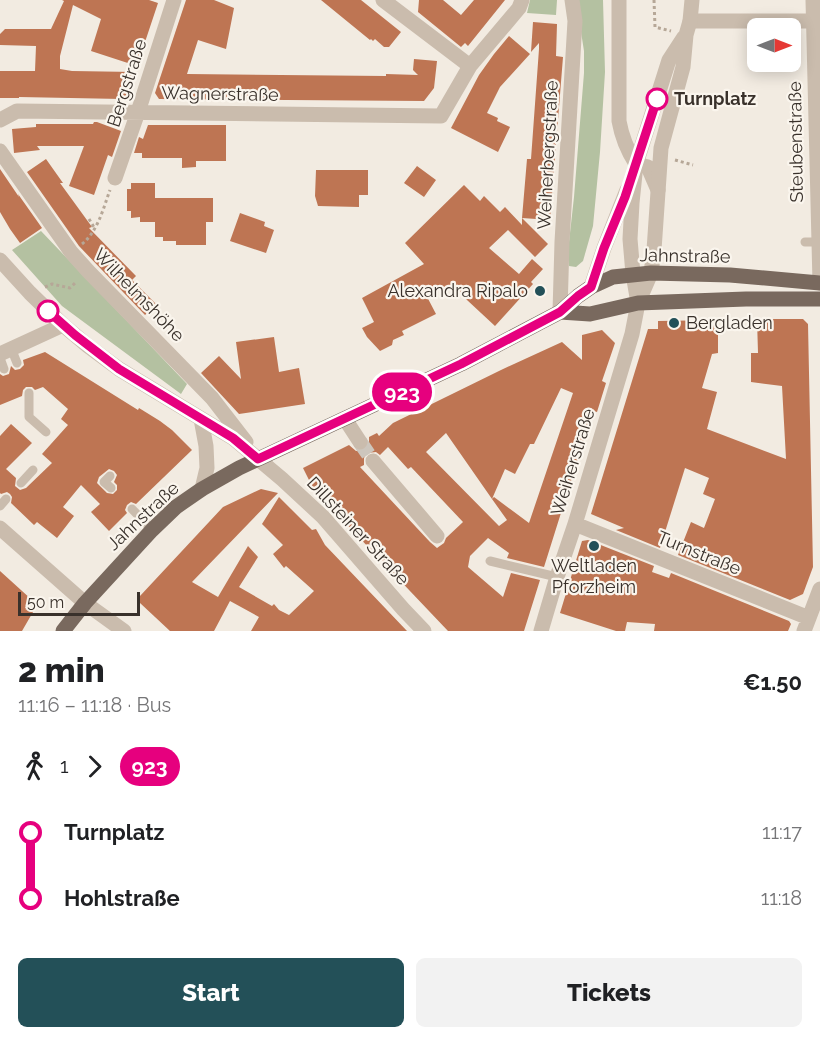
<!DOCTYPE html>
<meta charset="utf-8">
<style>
body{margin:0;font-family:Raleway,sans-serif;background:#f2f2f2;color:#202124;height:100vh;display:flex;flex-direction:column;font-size:22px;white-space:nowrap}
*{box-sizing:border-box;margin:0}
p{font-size:20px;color:#757577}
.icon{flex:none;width:33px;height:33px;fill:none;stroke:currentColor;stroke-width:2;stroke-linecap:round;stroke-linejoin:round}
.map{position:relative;height:631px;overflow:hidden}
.details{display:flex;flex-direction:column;background:#fff;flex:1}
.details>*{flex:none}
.badge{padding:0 12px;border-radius:20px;font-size:21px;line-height:39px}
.needle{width:39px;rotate:90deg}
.controls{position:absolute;left:747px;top:18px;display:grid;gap:12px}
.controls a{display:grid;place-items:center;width:54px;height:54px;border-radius:9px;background:#fff;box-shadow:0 3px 15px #0003;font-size:30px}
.scale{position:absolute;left:18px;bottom:15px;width:122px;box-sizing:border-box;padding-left:6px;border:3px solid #39312b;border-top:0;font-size:16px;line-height:21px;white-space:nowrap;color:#39312b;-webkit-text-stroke:4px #faf5ed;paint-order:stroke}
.map>.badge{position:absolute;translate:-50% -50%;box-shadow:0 0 0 3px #fff}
.legs{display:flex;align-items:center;gap:9px;height:66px;padding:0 18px;font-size:20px}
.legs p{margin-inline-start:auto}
.summary{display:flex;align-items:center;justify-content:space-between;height:102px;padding:0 18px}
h1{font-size:33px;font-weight:800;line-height:45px}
.cta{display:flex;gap:12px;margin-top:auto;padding:12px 18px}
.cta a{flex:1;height:69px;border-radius:9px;background:#235058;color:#fff;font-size:24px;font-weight:800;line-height:69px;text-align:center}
.cta a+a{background:#f2f2f2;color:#202124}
ul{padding:0 18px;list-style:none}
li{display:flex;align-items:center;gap:21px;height:66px;font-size:22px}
li i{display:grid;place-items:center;width:9px;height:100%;margin:0 8px;background:currentColor}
li i::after{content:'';width:15px;height:15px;margin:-8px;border:4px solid;border-radius:50%;background:#fff}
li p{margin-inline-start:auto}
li:first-child i{background:linear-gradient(#0000 50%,currentColor 0)}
li:last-child i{background:linear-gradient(currentColor 50%,#0000 0)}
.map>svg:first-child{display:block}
.green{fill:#b4c1a1}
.building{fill:#be7553;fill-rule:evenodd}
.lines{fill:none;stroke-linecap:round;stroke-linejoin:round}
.minor-tunnel{stroke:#cdc6bd;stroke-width:15;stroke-dasharray:15 8;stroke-linecap:butt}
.path{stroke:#b6a797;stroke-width:3;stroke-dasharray:3 3;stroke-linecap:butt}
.service{stroke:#cabcad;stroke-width:9}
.minor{stroke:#cabcad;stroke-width:15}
.tertiary{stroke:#cabcad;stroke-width:15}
.primary{stroke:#79695e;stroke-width:15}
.line-1-casing{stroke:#fff;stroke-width:14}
.line-1{stroke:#e6007e;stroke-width:9}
.stop-1-dot{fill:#fff;stroke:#e6007e;stroke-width:3}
.poi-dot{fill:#235058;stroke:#faf5ed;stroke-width:2}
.labels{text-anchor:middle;stroke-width:4.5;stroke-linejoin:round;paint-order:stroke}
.street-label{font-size:18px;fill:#39312b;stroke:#faf5ed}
.stop-label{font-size:18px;font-weight:bold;fill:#39312b;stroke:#faf5ed;text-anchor:start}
.poi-label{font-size:18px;fill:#39312b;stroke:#faf5ed;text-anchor:end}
</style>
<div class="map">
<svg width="820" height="631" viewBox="0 0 820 631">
<rect width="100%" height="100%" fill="#f2ebe1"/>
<path class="green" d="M 530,0 L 557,0 L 556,15 L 527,13 Z
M 576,0 L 603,0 L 605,72 L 600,152 L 593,226 L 583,261 L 576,267 L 569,266 L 568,251 L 574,197 L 584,73 L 584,51 Z
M 41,231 L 187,384 L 181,394 L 62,306 L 12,250 Z"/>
<path class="building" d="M 62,0 L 149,0 L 158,3 L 137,66 L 91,51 L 101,19 L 73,5 L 60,56 L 60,69 L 72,71 L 135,72 L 127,94 L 122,99 L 19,97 L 19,98 L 0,98 L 0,71 L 35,71 L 36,46 L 0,45 L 0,34 L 5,29 L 51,29 L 64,1 Z
M 186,0 L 214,0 L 234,8 L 226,49 L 198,40 L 187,74 L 386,76 L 386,74 L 418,75 L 413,70 L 414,59 L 437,61 L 434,88 L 424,101 L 159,99 L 155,93 Z
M 321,0 L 361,0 L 401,32 L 389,47 L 384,47 L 375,39 L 373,41 L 371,39 L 370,40 Z
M 419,0 L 443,0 L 461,15 L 474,0 L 505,0 L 468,46 L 465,43 L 461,47 L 418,12 Z
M 533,22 L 557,24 L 556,56 L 563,57 L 550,220 L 522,218 L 527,159 L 531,159 L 539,49 L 539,43 L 531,52 Z
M 509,36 L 530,54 L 500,87 L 487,113 L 498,118 L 497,121 L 510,127 L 498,152 L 451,128 L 479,75 L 494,54 Z
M 94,122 L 97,122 L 121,131 L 112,157 L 108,155 L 94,195 L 69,186 L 84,146 L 37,146 L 40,150 L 14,153 L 12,129 L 36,127 L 36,124 L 93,124 Z
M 148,125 L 226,125 L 226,161 L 196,161 L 196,167 L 182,168 L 182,158 L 142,158 L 142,153 L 134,153 L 139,137 L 143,139 Z
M 46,159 L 63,183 L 60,183 L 92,227 L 89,228 L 136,276 L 132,280 L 156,304 L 145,315 L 79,246 L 27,172 Z
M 417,166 L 436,180 L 424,197 L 404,183 Z
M 0,169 L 19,197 L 18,194 L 42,228 L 20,243 L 10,229 L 0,212 Z
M 316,170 L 368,170 L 368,195 L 359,195 L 359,207 L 318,206 L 315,196 Z
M 131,183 L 155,183 L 155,198 L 213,198 L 213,222 L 206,222 L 206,245 L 176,245 L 176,241 L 163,241 L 163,237 L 155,237 L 155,222 L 140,222 L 140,217 L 131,218 L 131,211 L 127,211 L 127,189 L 131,189 Z
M 464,185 L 480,201 L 484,196 L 500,212 L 505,207 L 522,225 L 522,218 L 548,244 L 535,257 L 508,230 L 489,248 L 519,274 L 532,259 L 543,269 L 531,282 L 533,284 L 495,326 L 453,287 L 424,291 L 436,314 L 402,331 L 404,335 L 393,340 L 392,345 L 380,351 L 367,337 L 362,328 L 374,322 L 362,298 L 424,264 L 405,243 Z
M 240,213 L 265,222 L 264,226 L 274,230 L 266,253 L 230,241 Z
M 757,319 L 803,319 L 808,324 L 813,567 L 803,594 L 790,600 L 678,555 L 691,522 L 704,528 L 715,499 L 703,494 L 709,478 L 685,468 L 660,548 L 616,530 L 624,528 L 591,514 L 648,329 L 658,329 L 658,321 L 718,320 L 718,353 L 712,354 L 702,388 L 717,392 L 707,429 L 786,459 L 782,386 L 751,382 L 751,353 L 758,353 Z
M 602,330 L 615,343 L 602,381 L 606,383 L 597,412 L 593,411 L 544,567 L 507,558 L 509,553 L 488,538 L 470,556 L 468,567 L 503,597 L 511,573 L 540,580 L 524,631 L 448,631 L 314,490 L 303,468 L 349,445 L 356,451 L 365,450 L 369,446 L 369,437 L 377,433 L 379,436 L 393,423 L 501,370 L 562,342 L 582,360 L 582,335 ZM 561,388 L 573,393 L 529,523 L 494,497 L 492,499 L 507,520 L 499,526 L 426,452 L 446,433 L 492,499 L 505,469 L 515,474 L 530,444 L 534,444 ZM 388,447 L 408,469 L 411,467 L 463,522 L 446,538 L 444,543 L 437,548 L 430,542 L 360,467 L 364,465 L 364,458 L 367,453 L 376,452 L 380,455 Z
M 274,337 L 279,372 L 299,368 L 305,404 L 239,414 L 201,373 L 219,356 L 241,379 L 236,342 Z
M 45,352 L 138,410 L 139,408 L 160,421 L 172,430 L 192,450 L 136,504 L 131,502 L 127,505 L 125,510 L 127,513 L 109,531 L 91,512 L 100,504 L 81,485 L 63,507 L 74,516 L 57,538 L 37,522 L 34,525 L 11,503 L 12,497 L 10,494 L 7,492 L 1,494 L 0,493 L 0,436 L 11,424 L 32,443 L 6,469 L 16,478 L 15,486 L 20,490 L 26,488 L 52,463 L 42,454 L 68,425 L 61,419 L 68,409 L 43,387 L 35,390 L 32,387 L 26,387 L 23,390 L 22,396 L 0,405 L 0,374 L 3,376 L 9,374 L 11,366 L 15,370 L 20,369 L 24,365 L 23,360 ZM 109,469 L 114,471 L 117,475 L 114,482 L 117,485 L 117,490 L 113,494 L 107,493 L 97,483 L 99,477 Z
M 261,489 L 278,493 L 192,582 L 218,597 L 248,546 L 258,557 L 239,587 L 272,606 L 274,604 L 279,610 L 289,615 L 314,591 L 286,566 L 284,568 L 273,554 L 283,545 L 262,524 L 279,497 L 312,530 L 316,529 L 325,545 L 407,631 L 251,631 L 259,617 L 230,601 L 214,631 L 170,631 L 140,603 L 140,596 L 223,507 Z
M 588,540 L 654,566 L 652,572 L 669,578 L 671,573 L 789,621 L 791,624 L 788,631 L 654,631 L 655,624 L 627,622 L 625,631 L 616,631 L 560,613 L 582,541 Z
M 0,571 L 32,600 L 27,606 L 33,612 L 22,631 L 0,631 Z"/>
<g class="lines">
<path class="minor-tunnel" d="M 360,442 L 373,461"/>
<path class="path" d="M 654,0 L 655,27 L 671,31
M 675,160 L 693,165
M 89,219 L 95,229
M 82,244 C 98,231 103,209 110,190
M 45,287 L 52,284 L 70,288 L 77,281"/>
<path class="service" d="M 805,242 L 818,242
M 11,348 L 17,363
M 0,358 L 4,369
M 29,393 L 29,417 L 46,432
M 110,476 L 104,482 L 111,488
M 21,483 L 33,470
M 0,506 L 6,499
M 132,509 L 152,530
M 490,561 L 557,577"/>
<path class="minor" d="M 383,0 L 470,66
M 619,0 L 619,121 C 622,138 627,150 636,164 L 648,167 L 658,190
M 813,0 L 820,283
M 690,21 L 813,21
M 0,120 L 17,111 L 441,116 L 470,66 L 519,8 L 522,0
M 0,151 L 71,252 L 88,271 L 212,398 L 246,442
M 115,178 L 138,112 L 174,0
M 0,260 L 30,293 L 63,325 L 88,346 L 119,369 L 233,438 L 282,479 L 323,517 L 403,609 L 424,631
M 560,312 L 562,242 L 575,21 L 572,0
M 0,354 L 63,325
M 201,419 L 206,446 L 207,468 L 202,489
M 345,419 L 360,442
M 373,461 L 437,536
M 575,524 L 809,618
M 85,603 L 124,631
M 541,631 L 557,577 L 575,524 L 632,334 L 638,303
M 804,631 L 820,589"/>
<path class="tertiary" d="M 591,287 L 604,248 L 627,190
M 638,303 L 651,273 L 654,250 L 661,148 L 683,67 L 686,35 L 690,21 L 692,0
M 638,303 L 633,274 L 630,239 L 632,203 L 636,164 L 669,60 L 684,37
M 0,528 L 85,603"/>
<path class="primary" d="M 560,312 L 590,314 L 638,303 L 746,299 L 820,299
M 63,631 L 85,603 L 152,530 L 176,507 L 202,489 L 239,468 L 461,364 L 560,312 L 578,296 L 591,287 L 613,277 L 651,273 L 730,275 L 820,283"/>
</g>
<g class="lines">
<g class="line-1-casing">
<path id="line-1" d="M 48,311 L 75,335 L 119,369 L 233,438 L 258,459 L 461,364 L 560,312 L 578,296 L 591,287 L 604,248 L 625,197 L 657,99"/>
</g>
<use href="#line-1" class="line-1"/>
</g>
<g class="stop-1-dot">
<circle cx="657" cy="99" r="10"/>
<circle cx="48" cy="311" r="10"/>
</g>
<g class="poi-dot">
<circle cx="540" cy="291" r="6"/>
<circle cx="674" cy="323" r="6"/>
<circle cx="594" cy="546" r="6"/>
</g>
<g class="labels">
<g class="street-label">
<text transform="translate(127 83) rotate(-72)" y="6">Bergstraße</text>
<text transform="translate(220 94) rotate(1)" y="6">Wagnerstraße</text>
<text transform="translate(796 142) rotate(-91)" y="6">Steubenstraße</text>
<text transform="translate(548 155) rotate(-87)" y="6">Weiherbergstraße</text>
<text transform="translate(685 256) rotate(1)" y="6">Jahnstraße</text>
<text transform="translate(139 295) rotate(46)" y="6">Wilhelmshöhe</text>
<text transform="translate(573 462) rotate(-73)" y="6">Weiherstraße</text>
<text transform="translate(143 516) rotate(-43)" y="6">Jahnstraße</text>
<text transform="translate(358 531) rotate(47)" y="6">Dillsteiner Straße</text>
<text transform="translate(699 553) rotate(22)" y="6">Turnstraße</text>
</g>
<g class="stop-label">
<text x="674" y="105">Turnplatz</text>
</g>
<g class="poi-label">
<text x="528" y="297">Alexandra Ripalo</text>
<text x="686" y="329" text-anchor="start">Bergladen</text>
<text x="594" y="572" text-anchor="middle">Weltladen<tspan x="594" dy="21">Pforzheim</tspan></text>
</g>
</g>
</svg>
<div class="controls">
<a><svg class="needle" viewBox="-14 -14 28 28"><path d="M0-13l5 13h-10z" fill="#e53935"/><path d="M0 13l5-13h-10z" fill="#757577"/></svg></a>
</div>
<div class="scale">50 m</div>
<b class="badge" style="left:402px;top:392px;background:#e6007e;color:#fff">923</b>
</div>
<section class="details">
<div class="summary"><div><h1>2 min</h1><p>11:16 – 11:18 · Bus</p></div><b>€1.50</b></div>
<div class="legs"><svg class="icon" aria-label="walk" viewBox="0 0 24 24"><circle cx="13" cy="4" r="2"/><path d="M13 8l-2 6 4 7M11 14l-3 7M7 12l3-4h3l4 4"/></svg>1<svg class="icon" aria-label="forward" viewBox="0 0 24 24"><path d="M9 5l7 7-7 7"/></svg><b class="badge" style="background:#e6007e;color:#fff">923</b></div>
<ul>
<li><i style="color:#e6007e"></i><b>Turnplatz</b><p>11:17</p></li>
<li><i style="color:#e6007e"></i><b>Hohlstraße</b><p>11:18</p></li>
</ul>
<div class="cta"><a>Start</a><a>Tickets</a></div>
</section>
